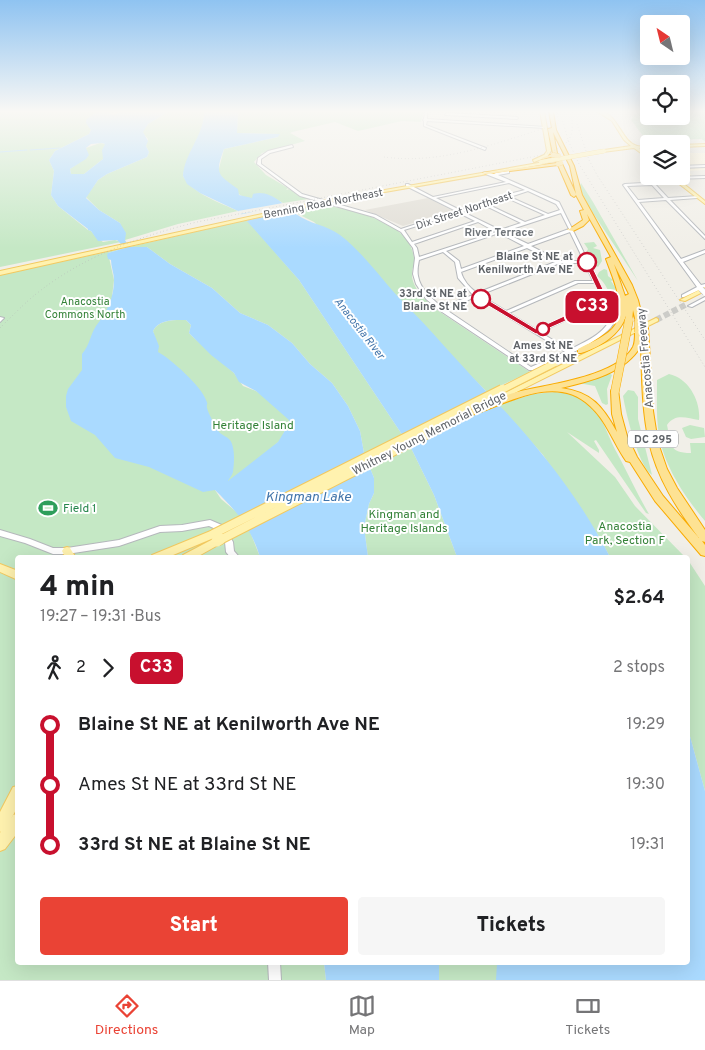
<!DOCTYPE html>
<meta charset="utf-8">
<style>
body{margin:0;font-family:Overpass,sans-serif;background:#f6f6f6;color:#202124;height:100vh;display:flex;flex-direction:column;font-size:19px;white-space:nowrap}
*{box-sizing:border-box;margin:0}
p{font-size:16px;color:#757577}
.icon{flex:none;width:28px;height:28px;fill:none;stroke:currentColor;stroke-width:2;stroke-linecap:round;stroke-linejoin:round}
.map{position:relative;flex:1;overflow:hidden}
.side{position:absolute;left:15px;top:555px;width:675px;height:410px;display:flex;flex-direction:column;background:#fff;border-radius:5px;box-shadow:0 5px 20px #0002}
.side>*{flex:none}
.badge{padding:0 10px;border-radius:8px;font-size:18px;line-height:32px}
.needle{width:32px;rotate:325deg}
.controls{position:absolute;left:640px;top:15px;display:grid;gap:10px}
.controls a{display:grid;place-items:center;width:50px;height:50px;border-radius:5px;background:#fff;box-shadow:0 5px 20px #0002;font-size:25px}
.map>.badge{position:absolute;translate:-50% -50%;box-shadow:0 0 0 2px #fff}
.legs{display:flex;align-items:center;gap:8px;height:55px;padding:0 25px;font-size:16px}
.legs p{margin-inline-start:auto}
.overview{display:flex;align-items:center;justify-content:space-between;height:85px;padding:0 25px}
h1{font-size:28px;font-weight:800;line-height:38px}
.action{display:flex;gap:10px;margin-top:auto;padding:10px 25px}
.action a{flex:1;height:58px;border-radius:5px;background:#ea4335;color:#fff;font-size:20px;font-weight:800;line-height:58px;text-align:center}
.action a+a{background:#f6f6f6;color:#202124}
ul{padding:0 25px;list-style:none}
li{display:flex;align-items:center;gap:18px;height:60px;font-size:19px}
li i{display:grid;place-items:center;width:8px;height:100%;margin:0 6px;background:currentColor}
li i::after{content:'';width:12px;height:12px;margin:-6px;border:4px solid;border-radius:50%;background:#fff}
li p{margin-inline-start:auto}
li:first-child i{background:linear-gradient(#0000 50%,currentColor 0)}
li:last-child i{background:linear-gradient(currentColor 50%,#0000 0)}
.tabs{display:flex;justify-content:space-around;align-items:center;height:70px;border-top:1px solid #e0e0e0;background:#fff;font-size:14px;color:#757577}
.tabs a{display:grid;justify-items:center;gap:2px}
.tabs .selected{color:#ea4335}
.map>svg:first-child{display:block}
.commercial{fill:#fef7e0}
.education{fill:#e1ded6}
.green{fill:#c5e8c5}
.water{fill:#aadaff;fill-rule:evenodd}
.pier{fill:#f1efe8}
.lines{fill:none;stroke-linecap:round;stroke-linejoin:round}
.stream{stroke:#aadaff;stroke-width:1}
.major-tunnel{stroke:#ccccc8;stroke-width:6;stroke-dasharray:6 3;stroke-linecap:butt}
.minor-casing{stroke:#b5b8bc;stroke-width:2}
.major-casing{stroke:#f2c960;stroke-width:2}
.highway-casing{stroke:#f9ab00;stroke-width:2}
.minor{fill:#fff;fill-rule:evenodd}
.major{fill:#fff2af;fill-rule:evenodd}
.highway{fill:#fde293;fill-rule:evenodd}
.rail{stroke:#b6b7b8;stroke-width:1;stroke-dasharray:0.5 3;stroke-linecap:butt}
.minor-bridge-casing{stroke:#b5b8bc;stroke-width:6;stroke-linecap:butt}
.major-bridge-far3-casing{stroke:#f2c960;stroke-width:4.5;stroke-linecap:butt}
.major-bridge-far2-casing{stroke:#f2c960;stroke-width:8;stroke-linecap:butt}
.major-bridge-far1-casing{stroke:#f2c960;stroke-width:10;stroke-linecap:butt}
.major-bridge-casing{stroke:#f2c960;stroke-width:12;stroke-linecap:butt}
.highway-bridge-far1-casing{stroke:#f9ab00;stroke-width:5;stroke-linecap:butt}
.highway-bridge-casing{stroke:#f9ab00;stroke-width:9;stroke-linecap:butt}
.minor-bridge{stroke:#fff;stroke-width:5}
.major-bridge-far3{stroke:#fff2af;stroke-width:4}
.major-bridge-far2{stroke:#fff2af;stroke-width:6}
.major-bridge-far1{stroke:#fff2af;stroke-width:8}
.major-bridge{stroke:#fff2af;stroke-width:11}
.highway-bridge-far1{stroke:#fde293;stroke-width:4.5}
.highway-bridge{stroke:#fde293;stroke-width:8}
.line-1{fill:#c8102e;stroke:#fff}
.stop-1-dot{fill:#fff;stroke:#c8102e;stroke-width:2.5}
.labels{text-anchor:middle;stroke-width:4;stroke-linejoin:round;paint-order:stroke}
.far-street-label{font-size:11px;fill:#5f6368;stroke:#fff}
.far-neighbourhood-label{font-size:11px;font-weight:bold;fill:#70757a;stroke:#fff}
.far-stop-label{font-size:11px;font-weight:bold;fill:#5f6368;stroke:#fff;text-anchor:end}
.far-park-label{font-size:11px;fill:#348238;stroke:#fff}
.far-water-label{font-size:11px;font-style:italic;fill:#4174aa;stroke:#fff}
.shield{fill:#fff;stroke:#8f9295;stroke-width:1}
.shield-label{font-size:11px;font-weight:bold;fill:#5f6368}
.street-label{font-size:12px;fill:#5f6368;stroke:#fff}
.park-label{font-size:12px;fill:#348238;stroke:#fff}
.leisure-label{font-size:12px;fill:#27864d;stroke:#fff;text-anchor:start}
.water-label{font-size:14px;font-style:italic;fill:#4174aa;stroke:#fff}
</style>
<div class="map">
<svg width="705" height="980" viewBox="0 0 705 980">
<rect width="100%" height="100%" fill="#f1efe8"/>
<path class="commercial" d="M 681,149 L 688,153 L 705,153 L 705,170 L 687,171 L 693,176 L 676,177 L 675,176 L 681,176 Z"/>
<path class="education" d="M 428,198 L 453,211 L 403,226 L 365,210 Z"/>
<path class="green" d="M 0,111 L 97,111 L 87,121 L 91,130 L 89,134 L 55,151 L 49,160 L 54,171 L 51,195 L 58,206 L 88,230 L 91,231 L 96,237 L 103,242 L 115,240 L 121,242 L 0,267 Z
M 169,111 L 204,111 C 205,134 187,154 183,176 C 193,194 221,203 238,211 L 178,224 L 125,240 L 120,223 L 99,210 L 86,197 L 98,180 L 107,174 L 147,157 L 149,152 L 146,146 L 148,139 L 142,132 L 148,124 Z
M 238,111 L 424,111 L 421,122 L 402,121 L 358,131 L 335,122 L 292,132 L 290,133 L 305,141 L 262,153 L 254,162 L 266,175 L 288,188 L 286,190 L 289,189 L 308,199 L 283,203 C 263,191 267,200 248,198 C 238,197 223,181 218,172 L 224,149 L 278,137 L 279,134 L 237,133 Z
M 647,111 L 649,111 L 649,116 L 681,116 L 681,111 L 705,111 L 705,141 L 701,139 L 647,141 L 631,120 L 635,114 Z
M 100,143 L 105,144 L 103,159 L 84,174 L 71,174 L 70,169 L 87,157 L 86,148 Z
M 581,183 L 593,202 L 638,281 L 593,213 L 579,188 Z
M 322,204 C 351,211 410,220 414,258 C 415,263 412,268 412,273 C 411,287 425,299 434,308 L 530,372 L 487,392 L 484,389 L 314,222 L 292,211 Z
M 247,220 L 299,280 L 411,448 L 434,495 L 457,557 L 368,557 L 364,527 L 369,504 L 374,493 L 374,478 L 364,453 L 360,431 L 348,406 L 332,383 L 310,364 L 292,343 L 268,325 L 240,313 L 212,288 L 170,264 L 147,247 L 129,247 Z
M 594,242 L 597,246 L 593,248 L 600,250 L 602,261 L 598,267 L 590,262 L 596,261 L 594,257 L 586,253 L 588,249 L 584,243 Z
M 125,248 L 108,253 L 114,280 L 112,297 L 131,457 L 215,490 L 221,499 L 239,514 L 249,529 L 260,557 L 18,558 L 18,962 L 324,963 L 326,980 L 0,980 L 0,275 Z
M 604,269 L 607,270 L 608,276 L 613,280 L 611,281 L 615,287 L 614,304 L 612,303 C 610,293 606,283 597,276 L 599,272 Z
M 186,320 L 191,325 L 189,333 L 193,337 L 234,373 L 243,386 L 256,391 L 291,415 C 290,423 283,430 283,438 L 234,481 L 228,481 L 125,402 L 156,342 L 153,331 C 159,319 175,320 186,320 Z
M 608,372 L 612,375 L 607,389 L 608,404 L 606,405 L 602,403 L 595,386 L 578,383 Z
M 669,374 C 689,378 701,402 699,420 C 687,418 675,413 667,425 C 671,443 668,453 691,453 L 690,443 L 705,443 L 705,521 C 685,497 664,466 659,435 C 656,417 657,398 657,380 Z
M 628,390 L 634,391 L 638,397 L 638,419 L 652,475 C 638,466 626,413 623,396 Z
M 555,392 C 565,393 577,394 585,400 C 602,412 607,435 617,453 C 628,473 637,494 649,514 L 646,513 L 596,440 L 594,441 L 599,450 L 599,453 L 567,432 L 615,477 L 635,506 L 685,557 L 610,557 L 598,535 L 543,455 L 499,405 L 533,394 Z
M 690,425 L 704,428 L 705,437 L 691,439 L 686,437 L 682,428 Z
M 688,560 L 705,586 L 705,791 L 688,729 Z
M 439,963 L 541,963 L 537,980 L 439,980 Z"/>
<path class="water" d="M 97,111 L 112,111 L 109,114 L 114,115 L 124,111 L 169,111 L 148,124 L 143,132 L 148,141 L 146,146 L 149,152 L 147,157 L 107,174 L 98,180 L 86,198 L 99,210 L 120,223 L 126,233 L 125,240 L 129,247 L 147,247 L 170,264 L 212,288 L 240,313 L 268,325 L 292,343 L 310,364 L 332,383 L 348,406 L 360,431 L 364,453 L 374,478 L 374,493 L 369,504 L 364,527 L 368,557 L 260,557 C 250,526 238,513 215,490 L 203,492 L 149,467 L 115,458 L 95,435 L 71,421 L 66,407 L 66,396 L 68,389 L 82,370 L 82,354 C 90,345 90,335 96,326 C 107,312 114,298 114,280 C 114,273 111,267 111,260 L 108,259 L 107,255 L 108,253 L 125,248 L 117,240 L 98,241 L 91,231 L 88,230 L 88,229 L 58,206 L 51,195 L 54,171 L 49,160 L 55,151 L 89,134 L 91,130 L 86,123 L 86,120 ZM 102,143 L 105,144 L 102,150 L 103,159 L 84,174 L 71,174 L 70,169 L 86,159 L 89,155 L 86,148 L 91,144 ZM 186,320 L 191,325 L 189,333 L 211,355 L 234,373 L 239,382 L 256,391 L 289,420 L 289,424 L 278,442 L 228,481 C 229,478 232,476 233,472 C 234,464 235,452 232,444 C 230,436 220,436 217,429 C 214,423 208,413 207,408 C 206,401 209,407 206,400 C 202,387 170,358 158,352 L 159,346 L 153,331 C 159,319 174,320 186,320 Z
M 204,111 L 238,111 L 237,133 L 280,134 L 278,137 L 224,149 C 215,174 217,174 238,189 L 239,195 L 252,198 L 253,194 C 270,189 284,205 296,214 C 309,224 327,225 340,235 C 365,254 383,282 405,304 C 432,331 456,360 483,388 C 532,438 578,494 610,557 L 457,557 L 434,495 L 411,448 L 299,280 L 238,211 L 200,193 L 187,184 L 183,176 C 184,154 205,134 204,111 Z
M 688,729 L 705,791 L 705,980 L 496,980 L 497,963 L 688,962 Z
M 324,963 L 439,963 L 439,980 L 326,980 Z"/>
<path class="pier" d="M 283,203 L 295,210 L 244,221 L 238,215 L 257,211 L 240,214 L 238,211 Z"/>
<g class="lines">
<path class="stream" d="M 30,150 L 60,148
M 0,152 L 27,150"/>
<path class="major-tunnel" d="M 656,320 L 687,304"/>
<g class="minor-casing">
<path id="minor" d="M 425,111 L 427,111 L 427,119 L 546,127 L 545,128 L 427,121 L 426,125 L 486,148 L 485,150 L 424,126 L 424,121 L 423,120 L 424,119 Z
M 446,113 L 517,117 L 518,118 L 517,119 L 445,115 Z
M 292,145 L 293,147 L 270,153 L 261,159 L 261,164 L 302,194 L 376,215 L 401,229 L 456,211 L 406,186 L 406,184 L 408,184 L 433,197 L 506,182 L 483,173 L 485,172 L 494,174 L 496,173 L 509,171 L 509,173 L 498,175 L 559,202 L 615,316 C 615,319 615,321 613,324 C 604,341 552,362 533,370 L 529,370 L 439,310 L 426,299 L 416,284 L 413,274 L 415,258 L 413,248 L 401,232 L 374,217 L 300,196 L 257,164 L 258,158 L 268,151 ZM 509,183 L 525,190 L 505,195 L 504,196 L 460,210 L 436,198 ZM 528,191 L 556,204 L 560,210 L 548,214 L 510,197 ZM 507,198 L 545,215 L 525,222 L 487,204 ZM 484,205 L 521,223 L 500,230 L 463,212 ZM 459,213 L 475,221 L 412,242 L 404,230 ZM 561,213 L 569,229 L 528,244 L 503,232 ZM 478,222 L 496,232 L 419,257 L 417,248 L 414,244 ZM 570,232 L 584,261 L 560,261 L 531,246 ZM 499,233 L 524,246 L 461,269 L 459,261 L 446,251 ZM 527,248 L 555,262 L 477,293 C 470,288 463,280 461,272 ZM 443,252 L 455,262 L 458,278 L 473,295 L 442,307 C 432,299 420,289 418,276 C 417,271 418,265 419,260 ZM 560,263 L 585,263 L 593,281 L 575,281 L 506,311 L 480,295 ZM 578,283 L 595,283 L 606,307 L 587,307 L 537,330 L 509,313 ZM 476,297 L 565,352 L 531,367 L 445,309 ZM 590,309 L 607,309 L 611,316 C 606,334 584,342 569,350 L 540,332 Z
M 705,165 L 705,167 L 681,168 L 681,166 Z
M 705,176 L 705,178 L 674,179 L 672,178 L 674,177 Z
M 678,181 L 679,183 L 655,184 L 668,198 L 698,196 L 698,198 L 697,198 L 670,200 L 705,236 L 705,239 L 666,200 L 639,202 L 681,259 L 705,250 L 705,253 L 683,262 L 701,285 L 705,284 L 705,287 L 703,288 L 703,290 L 699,290 L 684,297 L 682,297 L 682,295 L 697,287 L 623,185 L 625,184 ZM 652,185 L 664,198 L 638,200 L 627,186 Z
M 705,297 L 705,300 L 692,307 L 688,306 Z
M 0,317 L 4,318 L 0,322 Z
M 210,520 L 224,526 L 233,542 L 234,551 L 240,558 L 231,558 L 226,552 L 225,542 L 218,530 L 209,526 L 182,531 L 160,532 L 119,546 L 67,554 L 53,554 L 25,543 L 0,536 L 0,530 L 30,539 L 53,548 L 67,548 L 119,540 L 160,526 L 182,525 Z
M 268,962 L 280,962 L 281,980 L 269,980 Z"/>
</g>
<g class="major-casing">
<path id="major" d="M 540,111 L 544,111 L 551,151 L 547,157 L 534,162 L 533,160 L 544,155 L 547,151 Z
M 596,111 C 618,110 620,141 637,146 C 640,147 645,146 649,146 L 649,148 L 639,148 L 649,156 L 649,159 L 634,148 L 603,152 L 604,150 L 631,146 L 624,140 L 612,121 Z
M 705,144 L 705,146 L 681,147 L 681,145 Z
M 544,162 L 545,164 L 322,203 L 0,275 L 0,271 L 322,201 Z
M 669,176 L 674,176 L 705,201 L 705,204 Z
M 705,287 L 705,291 L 685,301 L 680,300 Z
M 656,318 L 658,319 L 658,321 L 491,405 L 488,405 L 484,403 Z
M 213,530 L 216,531 L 218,534 L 216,537 L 166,558 L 150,558 L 152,555 Z
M 217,537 L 220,538 L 222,541 L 220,544 L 195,558 L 181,558 L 183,555 Z
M 67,547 L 70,548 L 76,558 L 66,558 L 62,551 L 64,548 Z
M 0,564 L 18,571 L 18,580 L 0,572 Z
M 18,786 L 18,806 L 11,819 L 13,815 L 18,814 L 18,832 L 5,849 L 0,851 L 0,833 L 1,831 L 0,832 L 0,812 L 13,787 Z"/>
</g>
<g class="highway-casing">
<path id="highway" d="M 549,111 L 553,111 L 556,130 L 574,166 L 582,195 L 632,285 L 638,300 L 643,320 L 636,322 L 633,310 L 632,322 L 626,322 L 626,316 C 620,335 599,348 581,353 L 578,353 L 578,349 C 589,343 603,338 612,329 C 629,311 613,279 606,259 L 611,257 L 587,214 L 589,220 L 583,226 L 573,231 L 568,230 L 583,220 L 580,211 L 584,210 L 576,195 L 574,197 L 571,195 L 558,165 L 485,174 L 483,173 L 557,163 L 554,156 L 543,159 L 541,158 L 553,154 L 548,129 L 552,128 ZM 553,132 L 570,166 L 576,194 L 557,153 ZM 614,264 L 629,294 L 625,296 Z
M 641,326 L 644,326 L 648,328 L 653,411 L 658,443 L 667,469 L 677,488 L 705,530 L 705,542 L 702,541 L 705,545 L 705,556 L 701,555 L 655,501 L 630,462 L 626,461 C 614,444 606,420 590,406 C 554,372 504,406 466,417 L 462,414 L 463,412 C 481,405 499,397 517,392 C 548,384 617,377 633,347 C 635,343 635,337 635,332 L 640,330 ZM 641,346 C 642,378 642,411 649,442 C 657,478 677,509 699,538 L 663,496 L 637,457 L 627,436 L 621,414 L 618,389 L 612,389 L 611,391 L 612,414 L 617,432 C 603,407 592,392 561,388 C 591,381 625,373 641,346 Z"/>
</g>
<use href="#minor" class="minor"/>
<use href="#major" class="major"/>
<use href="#highway" class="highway"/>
<path class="rail" d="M 560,111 L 568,140 L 579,164 L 705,367
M 577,124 L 589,160 L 597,175 L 705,340
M 384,157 C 443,165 499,142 555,125 L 559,122 L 557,113
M 0,328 C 10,318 20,308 30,299 C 78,258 137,237 197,222 L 542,155 C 568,146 577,139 570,111"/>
<g class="minor-bridge-casing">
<path id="minor-bridge" d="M 701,289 L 705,293"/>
</g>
<g class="major-bridge-far3-casing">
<path id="major-bridge-far3" d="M 541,162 L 604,151"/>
</g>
<g class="major-bridge-far2-casing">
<path id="major-bridge-far2" d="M 500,391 L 555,363"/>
</g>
<g class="major-bridge-far1-casing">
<path id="major-bridge-far1" d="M 213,534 L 502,389
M 218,541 L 451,422"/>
</g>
<g class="major-bridge-casing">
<path id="major-bridge" d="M 217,541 L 220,539"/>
</g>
<g class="highway-bridge-far1-casing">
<path id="highway-bridge-far1" d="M 553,155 L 559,156
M 558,164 L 561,163"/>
</g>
<g class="highway-bridge-casing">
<path id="highway-bridge" d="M 639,320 L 639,332
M 615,391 L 629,320"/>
</g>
<use href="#minor-bridge" class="minor-bridge"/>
<use href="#major-bridge-far3" class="major-bridge-far3"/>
<use href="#major-bridge-far2" class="major-bridge-far2"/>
<use href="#major-bridge-far1" class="major-bridge-far1"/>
<use href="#major-bridge" class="major-bridge"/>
<use href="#highway-bridge-far1" class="highway-bridge-far1"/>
<use href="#highway-bridge" class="highway-bridge"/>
</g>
<linearGradient id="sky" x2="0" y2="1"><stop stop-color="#8fc3f1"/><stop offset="0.45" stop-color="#f9f8f5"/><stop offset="1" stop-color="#f9f8f5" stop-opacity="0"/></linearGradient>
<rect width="705" height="248" fill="url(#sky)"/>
<path class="line-1" d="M 587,261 L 590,262 L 612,308 L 611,309 L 590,310 L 536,334 L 477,299 L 483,297 L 536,329 L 586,306 L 605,306 L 584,262 Z"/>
<defs>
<g id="stadium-bare" transform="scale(1.5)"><path d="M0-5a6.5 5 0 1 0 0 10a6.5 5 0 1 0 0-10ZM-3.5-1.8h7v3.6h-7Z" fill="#2e9e5b" stroke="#fff" stroke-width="2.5" paint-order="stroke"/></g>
</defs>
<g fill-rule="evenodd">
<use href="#stadium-bare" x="48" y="508"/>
</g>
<g class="stop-1-dot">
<circle cx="587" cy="262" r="9"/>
<circle cx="481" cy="299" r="9"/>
<circle cx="543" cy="329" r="6"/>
</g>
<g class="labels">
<g class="far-street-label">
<text transform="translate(323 203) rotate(-11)" y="4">Benning Road Northeast</text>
<text transform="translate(464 210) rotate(-18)" y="4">Dix Street Northeast</text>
</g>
<g class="far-neighbourhood-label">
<text x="499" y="236">River Terrace</text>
</g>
<g class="far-stop-label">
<text x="573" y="260">Blaine St NE at<tspan x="573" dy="13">Kenilworth Ave NE</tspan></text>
<text x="467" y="297">33rd St NE at<tspan x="467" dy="13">Blaine St NE</tspan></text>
<text x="543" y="349" text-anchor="middle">Ames St NE<tspan x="543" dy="13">at 33rd St NE</tspan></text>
</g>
<g class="far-park-label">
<text x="85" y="305">Anacostia<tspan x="85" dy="13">Commons North</tspan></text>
</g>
<g class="far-water-label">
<text transform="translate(360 328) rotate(52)" y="4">Anacostia River</text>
</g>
<rect class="shield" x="628" y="430.5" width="50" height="17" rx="4"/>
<g class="shield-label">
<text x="653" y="443">DC 295</text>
</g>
<g class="street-label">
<text transform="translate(645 358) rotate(-95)" y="4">Anacostia Freeway</text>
<text transform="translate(429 433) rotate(-27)" y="4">Whitney Young Memorial Bridge</text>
</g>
<g class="park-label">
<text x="253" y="429">Heritage Island</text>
<text x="404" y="518">Kingman and<tspan x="404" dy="14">Heritage Islands</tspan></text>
<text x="625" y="530">Anacostia<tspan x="625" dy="14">Park, Section F</tspan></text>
</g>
<g class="leisure-label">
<text x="63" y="512">Field 1</text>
</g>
<g class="water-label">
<text x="308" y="501">Kingman Lake</text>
</g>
</g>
</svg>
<div class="controls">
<a><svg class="needle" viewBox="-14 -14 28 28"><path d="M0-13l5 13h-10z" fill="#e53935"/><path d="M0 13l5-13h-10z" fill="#757577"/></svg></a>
<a><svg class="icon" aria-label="locate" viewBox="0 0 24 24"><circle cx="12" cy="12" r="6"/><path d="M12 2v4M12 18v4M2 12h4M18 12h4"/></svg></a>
<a><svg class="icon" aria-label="layers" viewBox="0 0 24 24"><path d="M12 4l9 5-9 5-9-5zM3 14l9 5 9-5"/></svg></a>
</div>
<b class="badge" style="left:592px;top:307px;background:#c8102e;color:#fff">C33</b>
<section class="side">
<div class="overview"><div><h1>4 min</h1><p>19:27 – 19:31 · Bus</p></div><b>$2.64</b></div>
<div class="legs"><svg class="icon" aria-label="walk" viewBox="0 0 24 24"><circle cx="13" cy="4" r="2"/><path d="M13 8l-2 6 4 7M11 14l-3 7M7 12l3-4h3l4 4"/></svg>2<svg class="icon" aria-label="forward" viewBox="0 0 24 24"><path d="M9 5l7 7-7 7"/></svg><b class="badge" style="background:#c8102e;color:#fff">C33</b><p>2 stops</p></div>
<ul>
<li><i style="color:#c8102e"></i><b>Blaine St NE at Kenilworth Ave NE</b><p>19:29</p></li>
<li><i style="color:#c8102e"></i><span>Ames St NE at 33rd St NE</span><p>19:30</p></li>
<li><i style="color:#c8102e"></i><b>33rd St NE at Blaine St NE</b><p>19:31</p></li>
</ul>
<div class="action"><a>Start</a><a>Tickets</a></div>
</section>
</div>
<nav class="tabs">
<a class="selected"><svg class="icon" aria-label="directions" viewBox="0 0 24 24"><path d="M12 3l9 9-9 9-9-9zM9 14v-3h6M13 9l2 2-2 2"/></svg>Directions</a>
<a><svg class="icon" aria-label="map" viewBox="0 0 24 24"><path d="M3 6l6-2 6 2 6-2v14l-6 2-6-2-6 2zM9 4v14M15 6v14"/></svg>Map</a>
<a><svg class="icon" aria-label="tickets" viewBox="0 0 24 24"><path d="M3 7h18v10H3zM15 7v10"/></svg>Tickets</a>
</nav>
